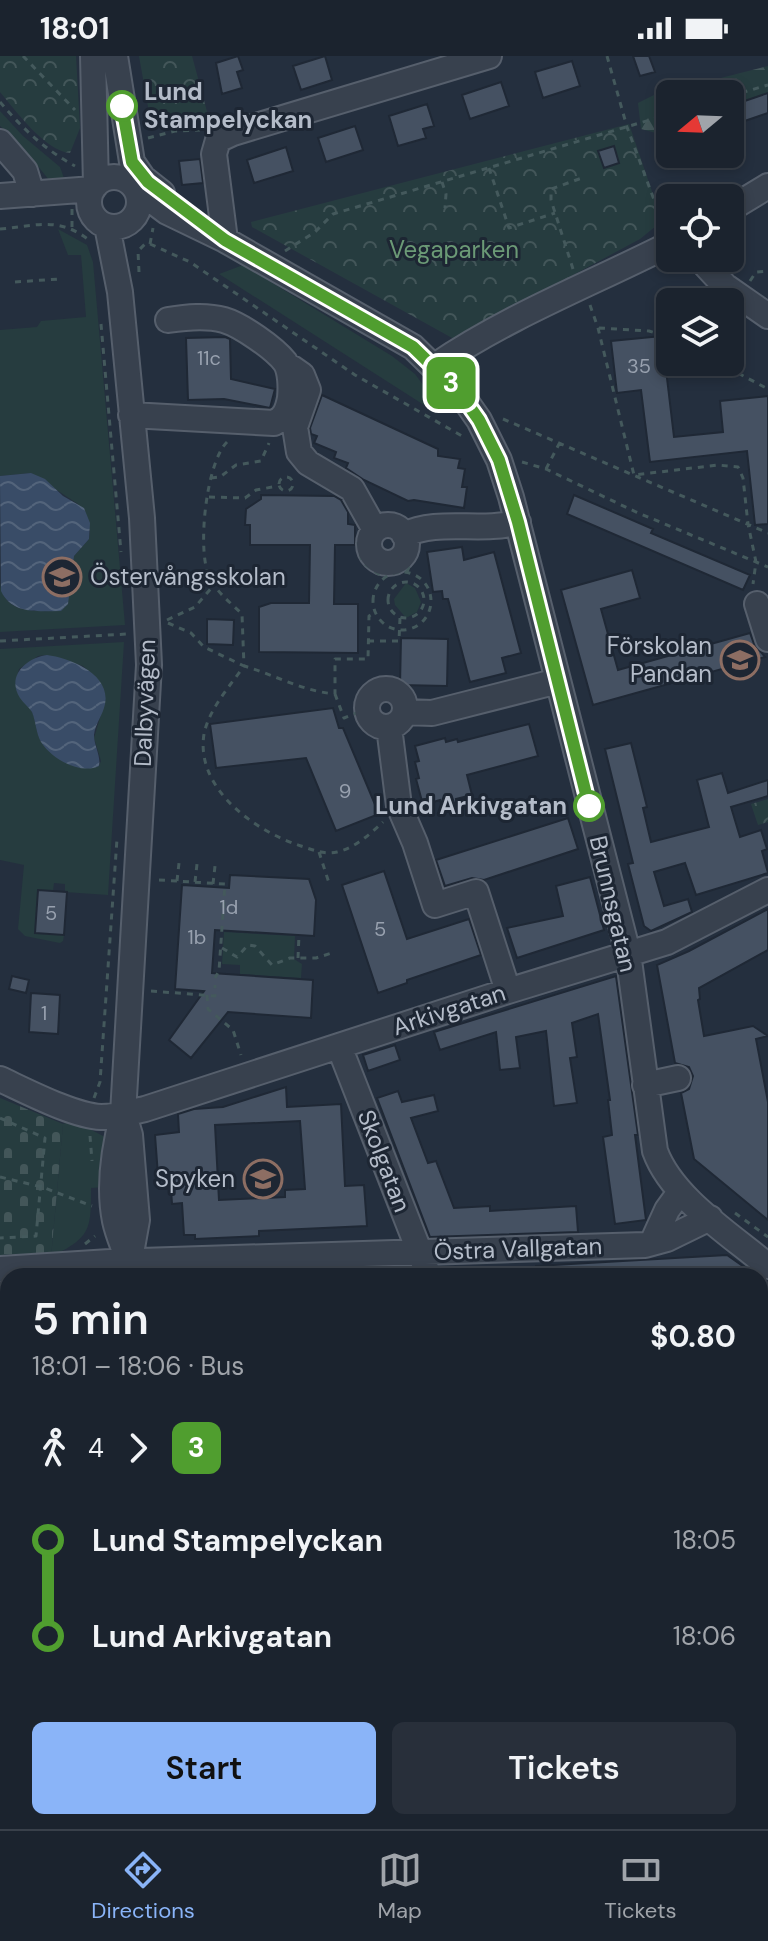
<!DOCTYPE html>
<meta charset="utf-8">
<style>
body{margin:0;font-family:"DM Sans",sans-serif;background:#282f3a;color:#f1f3f6;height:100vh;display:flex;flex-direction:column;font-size:30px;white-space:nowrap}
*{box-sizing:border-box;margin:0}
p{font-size:26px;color:#a0a4aa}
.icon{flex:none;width:44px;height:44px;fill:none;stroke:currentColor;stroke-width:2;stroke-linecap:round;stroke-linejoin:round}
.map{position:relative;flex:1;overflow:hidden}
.sheet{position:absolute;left:0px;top:1212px;width:768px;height:562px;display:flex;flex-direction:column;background:#1b232e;border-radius:24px 24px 0 0;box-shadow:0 4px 12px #0003,0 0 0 2px #39404a}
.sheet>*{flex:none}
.badge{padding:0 16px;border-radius:12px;font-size:28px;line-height:52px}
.needle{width:52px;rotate:251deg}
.buttons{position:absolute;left:656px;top:24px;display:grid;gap:16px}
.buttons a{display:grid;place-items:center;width:88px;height:88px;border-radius:12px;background:#1b232e;box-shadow:0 4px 12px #0003,0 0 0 2px #39404a;font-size:40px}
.map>.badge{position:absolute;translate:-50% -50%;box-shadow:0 0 0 4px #fff}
.legs{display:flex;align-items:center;gap:12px;height:88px;padding:0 32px;font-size:26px}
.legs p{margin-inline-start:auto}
.head{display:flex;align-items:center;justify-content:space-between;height:136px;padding:0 32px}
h1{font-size:44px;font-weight:600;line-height:60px}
.action{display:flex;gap:16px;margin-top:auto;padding:16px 32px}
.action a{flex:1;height:92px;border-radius:12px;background:#8ab4f8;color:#111;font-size:32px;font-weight:600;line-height:92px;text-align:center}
.action a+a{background:#282f3a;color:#f1f3f6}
ul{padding:0 32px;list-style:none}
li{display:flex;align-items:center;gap:28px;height:96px;font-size:30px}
li i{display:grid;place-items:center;width:12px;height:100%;margin:0 10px;background:currentColor}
li i::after{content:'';width:20px;height:20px;margin:-10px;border:6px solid;border-radius:50%;background:#1b232e}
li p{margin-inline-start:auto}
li:first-child i{background:linear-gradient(#0000 50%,currentColor 0)}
li:last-child i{background:linear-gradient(currentColor 50%,#0000 0)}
.status{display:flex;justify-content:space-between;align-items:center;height:56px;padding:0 40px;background:#1b232e;direction:ltr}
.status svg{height:22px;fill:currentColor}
.menu{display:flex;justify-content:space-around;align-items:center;height:112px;border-top:2px solid #39404a;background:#1b232e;font-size:22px;color:#a0a4aa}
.menu a{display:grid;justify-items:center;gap:4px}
.menu .current{color:#8ab4f8}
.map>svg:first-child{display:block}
.grass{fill:#263c3f;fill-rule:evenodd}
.forest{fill:url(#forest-firs)}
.cemetery{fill:url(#cemetery-stones)}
.park{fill:url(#park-crowns)}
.water{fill:url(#water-waves)}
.building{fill:#455162;stroke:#1f2835;stroke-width:2;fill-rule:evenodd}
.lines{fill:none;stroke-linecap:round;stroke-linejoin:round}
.minor-casing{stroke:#565f6c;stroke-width:28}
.path{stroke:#44595c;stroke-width:3;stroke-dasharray:6 6;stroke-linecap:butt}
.minor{stroke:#38414e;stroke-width:24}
.line-1-casing{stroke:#fff;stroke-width:18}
.line-1{stroke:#509e2f;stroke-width:12}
.stop-1-dot{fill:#fff;stroke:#509e2f;stroke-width:4}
.labels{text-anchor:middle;stroke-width:6;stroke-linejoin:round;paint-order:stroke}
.number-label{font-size:20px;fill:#98a1af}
.stop-label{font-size:24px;font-weight:bold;fill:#b4bcc9;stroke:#1d2633;text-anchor:start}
.park-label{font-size:24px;fill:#6b9a76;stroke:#1d2633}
.poi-label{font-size:24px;fill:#b4bcc9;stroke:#1d2633;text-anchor:end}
.street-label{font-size:24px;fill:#b4bcc9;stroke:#1d2633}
</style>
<div class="status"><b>18:01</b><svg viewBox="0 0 49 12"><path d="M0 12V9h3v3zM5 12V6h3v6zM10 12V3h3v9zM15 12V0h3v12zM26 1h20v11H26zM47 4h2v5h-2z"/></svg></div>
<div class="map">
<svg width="768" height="1773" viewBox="0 0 768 1773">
<defs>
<pattern id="forest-firs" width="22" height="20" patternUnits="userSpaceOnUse" patternTransform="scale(2)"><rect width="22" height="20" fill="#263c3f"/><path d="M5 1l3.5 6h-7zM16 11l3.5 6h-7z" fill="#435659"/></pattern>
<pattern id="cemetery-stones" width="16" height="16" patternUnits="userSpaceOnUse" patternTransform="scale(2)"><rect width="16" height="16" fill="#263c3f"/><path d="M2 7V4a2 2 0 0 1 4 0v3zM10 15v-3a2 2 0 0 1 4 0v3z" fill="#435659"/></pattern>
<pattern id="park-crowns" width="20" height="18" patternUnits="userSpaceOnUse" patternTransform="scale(2)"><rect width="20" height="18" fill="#263c3f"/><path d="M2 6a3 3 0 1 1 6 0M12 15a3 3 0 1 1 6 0" fill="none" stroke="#435659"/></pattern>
<pattern id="water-waves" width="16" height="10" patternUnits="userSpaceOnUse" patternTransform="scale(2)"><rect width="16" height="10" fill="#394c67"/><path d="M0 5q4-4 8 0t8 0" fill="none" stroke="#53647b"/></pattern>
</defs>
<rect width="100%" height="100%" fill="#242f3e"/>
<path class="grass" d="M 0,55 L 23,80 L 60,111 L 64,122 L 49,124 L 21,89 L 0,70 Z
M 58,173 L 87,189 L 93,206 L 125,569 L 0,576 L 0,527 C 4,559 36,555 61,555 L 74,500 L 89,483 L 90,475 L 78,448 L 31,417 L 0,420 L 0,274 L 37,271 L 41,265 L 86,261 L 81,199 L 68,199 Z
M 243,209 L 392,300 L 415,318 L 432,341 L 424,349 L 219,218 Z
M 406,527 L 415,532 L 421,546 L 417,556 L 406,562 L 395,549 L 394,543 Z
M 124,586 L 108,839 L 65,836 L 65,828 L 54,827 L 53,835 L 39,834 L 35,877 L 64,879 L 63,885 L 60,887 L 25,880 L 18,873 L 24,809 L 0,804 L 0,593 ZM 46,599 L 83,610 L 98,624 L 102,655 L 94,682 L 101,705 L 99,710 C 76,708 52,707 40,683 C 36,675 36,666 33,658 C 25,639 11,639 19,613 L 38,600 Z
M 224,876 L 295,880 L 294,903 L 302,908 L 301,922 L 240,918 L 240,909 L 222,908 Z
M 72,1064 L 107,1082 L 104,1131 L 91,1132 C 91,1174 91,1181 51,1201 L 63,1068 Z"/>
<path class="forest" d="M 768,10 L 768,39 L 730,54 L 730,38 L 670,38 L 670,72 L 656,77 L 641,73 L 638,47 L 654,39 Z"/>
<path class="cemetery" d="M 0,1042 L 63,1068 L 51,1201 L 0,1202 Z"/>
<path class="park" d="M 0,0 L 76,0 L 80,72 L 70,97 C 45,95 16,55 0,36 Z
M 139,0 L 192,0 L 209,63 L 152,73 Z
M 629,68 L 662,165 L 640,183 L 454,283 L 252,171 L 251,166 Z
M 768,743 L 768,766 L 758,769 L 751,748 Z
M 431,1766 L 643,1766 L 641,1773 L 427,1773 L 425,1770 Z"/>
<path class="water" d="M 31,417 L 45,423 L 63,440 L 84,452 L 90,467 L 89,483 L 74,500 L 68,548 L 61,555 C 39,555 12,559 1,535 L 0,420 Z
M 47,599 C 70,602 111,618 105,648 C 103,659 95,668 94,679 C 94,690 101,699 99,710 C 80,719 52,703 41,686 C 36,677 36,666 32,656 C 29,651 23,647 20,642 C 6,620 26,602 47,599 Z"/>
<path class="building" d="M 238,0 L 243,14 L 237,16 L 242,32 L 222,38 L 216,7 Z
M 325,0 L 332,24 L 301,34 L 293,10 Z
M 633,0 L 649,0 L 655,16 L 640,20 Z
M 572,5 L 580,30 L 543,42 L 535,16 Z
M 501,26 L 509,50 L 470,63 L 462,39 Z
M 768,37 L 768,57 L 730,70 L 730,50 Z
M 427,48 L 434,70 L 423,73 L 426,82 L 398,90 L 389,60 Z
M 355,70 L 363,94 L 326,106 L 318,82 Z
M 614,90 L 619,107 L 604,112 L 598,95 Z
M 286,91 L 293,115 L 254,127 L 247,104 Z
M 200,103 L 203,127 L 182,129 L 179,105 Z
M 662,280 L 674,381 L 723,376 L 720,345 L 768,340 L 768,468 L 755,469 L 747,395 L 650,406 L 641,334 L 617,337 L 611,285 Z
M 225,281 L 230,283 L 231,323 L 275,333 L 270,352 L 224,343 L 188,344 L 186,282 Z
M 322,339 L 438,393 L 438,400 L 460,403 L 458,412 L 465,413 L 462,431 L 467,431 L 464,452 L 414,444 L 408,445 L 364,424 L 346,412 L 348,407 L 334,402 L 336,396 L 314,387 L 317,380 L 311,378 L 310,372 Z
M 261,439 L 334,440 L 341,444 L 348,456 L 348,468 L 355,469 L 355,489 L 335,489 L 334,548 L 358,548 L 358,597 L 259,596 L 259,551 L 271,547 L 309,547 L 310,489 L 250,489 L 250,469 L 245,469 L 246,453 L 261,443 Z
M 574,439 L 653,473 L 651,477 L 750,519 L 743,534 L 567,458 Z
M 462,491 L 464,504 L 494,496 L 521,597 L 502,602 L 506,617 L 470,626 L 448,543 L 443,543 L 442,535 L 433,536 L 427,496 Z
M 632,514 L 640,542 L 601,553 L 618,614 L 750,577 L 754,588 L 765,601 L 593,649 L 561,534 Z
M 207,563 L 234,564 L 233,589 L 207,588 Z
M 401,582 L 448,583 L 447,630 L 400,629 Z
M 333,652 L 339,672 L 343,672 L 379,758 L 336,775 L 306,702 L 216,712 L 210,668 Z
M 529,668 L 538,700 L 467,719 L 472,739 L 456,743 L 457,747 L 442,751 L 440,744 L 423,749 L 416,723 L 419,722 L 415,706 L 419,705 L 415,690 L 445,682 L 446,686 L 457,683 L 458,686 Z
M 631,687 L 647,751 L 643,752 L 651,786 L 709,771 L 697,724 L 722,717 L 728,737 L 768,724 L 768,740 L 731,751 L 740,781 L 761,774 L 767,793 L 762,795 L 768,817 L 696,839 L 685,807 L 654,816 L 664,850 L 688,843 L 692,856 L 651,875 L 644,870 L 628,808 L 633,807 L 605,693 Z
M 568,762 L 578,793 L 484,824 L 472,822 L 445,830 L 436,804 Z
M 384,815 L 407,883 L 469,863 L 481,899 L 407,924 L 407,927 L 378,937 L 342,829 Z
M 230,819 L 309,823 L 316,844 L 314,880 L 215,874 L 212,917 L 313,924 L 311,962 L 228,956 L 191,1002 L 169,984 L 204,935 L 175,933 L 182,829 L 229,832 Z
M 590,821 L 604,874 L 517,902 L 507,872 L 563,860 L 556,830 Z
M 38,834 L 67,836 L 64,879 L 35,877 Z
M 768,853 L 768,894 L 699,932 L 700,943 L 698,944 L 704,980 L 753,970 L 768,980 L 756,983 L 768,1046 L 768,1164 L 694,1103 L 681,1037 L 689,1033 L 693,1020 L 689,1011 L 675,1007 L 657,909 L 689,895 Z
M 12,920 L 29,924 L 26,937 L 9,933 Z
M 616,920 L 638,1079 L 635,1079 L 646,1164 L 615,1168 L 603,1081 L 612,1079 L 608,1044 L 610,1044 L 598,958 L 572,967 L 577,1001 L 570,1002 L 577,1047 L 554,1050 L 546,975 L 516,981 L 520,1012 L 500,1014 L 496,976 L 440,994 L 434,976 Z
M 31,937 L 60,939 L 58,978 L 29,976 Z
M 395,989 L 400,1004 L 368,1015 L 363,999 Z
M 286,1031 L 287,1051 L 341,1048 L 345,1130 L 364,1129 L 367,1170 L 259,1175 L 259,1180 L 195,1183 L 195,1179 L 184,1179 L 182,1147 L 172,1148 L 171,1133 L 159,1133 L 155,1079 L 179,1076 L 178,1058 L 194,1053 L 223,1051 ZM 300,1065 L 305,1133 L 285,1134 L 285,1141 L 219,1144 L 215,1069 Z
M 398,1035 L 402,1046 L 434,1039 L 438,1055 L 411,1062 L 428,1107 L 436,1105 L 454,1152 L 490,1150 L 490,1155 L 576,1150 L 578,1176 L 430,1181 L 377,1042 Z
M 727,1199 L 757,1220 L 536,1220 L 536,1210 Z"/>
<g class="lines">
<g class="minor-casing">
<path id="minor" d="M 93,0 L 96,129
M 115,0 L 132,106 L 143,122 L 162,137
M 0,86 L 25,115 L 32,138
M89 146a25 25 0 1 1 50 0a25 25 0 1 1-50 0Z
M 135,132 L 167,156 L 225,184 L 413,291 L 460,337 L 479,364 L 499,404 L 511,441 L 628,897 L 655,1095 C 672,1142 730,1178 768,1210
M 0,140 L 93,133
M 730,153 L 768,130
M 107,170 L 120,236 L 142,462 L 149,609 L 123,1058 C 114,1092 108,1130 115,1165 C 119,1184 129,1201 132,1220
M 225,184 L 214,98 L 218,84 L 233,77 L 489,0
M 699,202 L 725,230 L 768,260
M 435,310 C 508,260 591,228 670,188
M 292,312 L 302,319 L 308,334 L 295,371 L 299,396 L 308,407 L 352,433 L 375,474
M 131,359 L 274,367 C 285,362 288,353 290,342 C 291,332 291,315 285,306 C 274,292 241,269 224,264 C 206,259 187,261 168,264
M369 488a19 19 0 1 1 38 0a19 19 0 1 1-38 0Z
M 404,479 C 439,462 481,477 518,466
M 757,548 L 768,583
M367 652a19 19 0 1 1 38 0a19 19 0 1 1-38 0Z
M 405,656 L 432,657 L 558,625
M 389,671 L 399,750 L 415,787 L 435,849 L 476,836 L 508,935
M 339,990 L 429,1220
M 0,1023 C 26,1035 74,1060 101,1061 C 116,1061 131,1056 145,1053 L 508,935 L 667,886 L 768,834
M 645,1029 L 678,1022
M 127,1069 L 130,1079 L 137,1164 L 130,1203
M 652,1187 L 667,1154 L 680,1136
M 0,1213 L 110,1206 L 645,1189 L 667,1183 L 710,1162
M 760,1376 L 768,1372
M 0,1446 L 8,1443
M 0,1606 L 8,1603
M 760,1657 L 768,1674
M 0,1762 L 1,1761
M 298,1766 L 300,1773
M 659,1773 L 660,1766"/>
</g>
<path class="path" d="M 23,0 L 75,54
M 607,0 L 627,71 L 663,168
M 730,40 L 768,29
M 0,46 C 21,71 45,94 75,110
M 148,82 L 175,75 L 200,74
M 489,112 L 509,172 L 555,157
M 442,126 L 446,138 L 445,152
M 72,153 L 72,172
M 0,173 C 35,170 58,160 89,184
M 150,188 L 190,206 L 355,319 L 462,380
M 285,195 L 315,176 L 333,158 L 670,58
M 573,213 L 551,144 L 551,133 L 582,122
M 139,216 L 138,195 L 145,188 L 150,188 L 153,172
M 750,225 L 756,216 L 768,215
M 15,226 L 59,223
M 590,249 L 598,272 L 634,419 L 718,409 L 738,411 L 743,422 L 748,468 L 756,506 L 753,528
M 101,268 L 121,496
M 599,272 L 649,275 L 670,281
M 717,306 L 768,333
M 503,363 L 768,477
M 227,386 C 206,407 197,494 209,520 C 216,536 230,546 242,558 L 244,610 C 275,619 302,635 335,638 L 335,603 L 368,603 L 369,560 L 376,556
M 522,406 L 546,413 L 636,456 L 768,511
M 546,413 L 559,388
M279 428a7 7 0 1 1 14 0a7 7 0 1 1-14 0Z
M 211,422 L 220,421 L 236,409 L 261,405 L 269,387
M 209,441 L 245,442 L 256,434 L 278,430
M 358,486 L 362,506 L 384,522
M 407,516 L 415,495
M373 545a29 29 0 1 1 58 0a29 29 0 1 1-58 0Z
M388 544a18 18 0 1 1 36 0a18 18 0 1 1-36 0Z
M 167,564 L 195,551 L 214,529
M 168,567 L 191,577 L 204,591 L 244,610 C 230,630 209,653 204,678 C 195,734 257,776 301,790 C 313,794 325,799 337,796 C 355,792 370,778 383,766
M 0,585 L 128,578
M 368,585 L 399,585 L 400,562
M 335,638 L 344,662 L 367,653
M 319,796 L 329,827
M 159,824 L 225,828 L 219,915 L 215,922
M 177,825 L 179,807
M 195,826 L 197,808
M 213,828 L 215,810
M 222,892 L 237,901 L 248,889 L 255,890 L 272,909 L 290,902 L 316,902 L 335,896
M 298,902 L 299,879
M 151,935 L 215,940 L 215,929
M 207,939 L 208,953 L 233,974 L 241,999
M 94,1042 L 100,1026 L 117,783
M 0,1062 L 45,1082 L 36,1180 L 0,1182
M 90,1080 L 92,1105
M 0,1121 L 42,1131 L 92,1150
M 735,1157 L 768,1181
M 85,1188 L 95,1180
M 623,1766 L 629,1773
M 235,1773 L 246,1766
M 534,1773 L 543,1766"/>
<use href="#minor" class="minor"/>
</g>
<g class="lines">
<g class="line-1-casing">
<path id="line-1" d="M 122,50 L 132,106 L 148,126 L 225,184 L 413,291 L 460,337 L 479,364 L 499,404 L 518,466 L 589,750"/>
</g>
<use href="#line-1" class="line-1"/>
</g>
<defs>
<g id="school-ring" transform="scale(2)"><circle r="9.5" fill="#1d2633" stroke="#8d6e63" stroke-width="1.5"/><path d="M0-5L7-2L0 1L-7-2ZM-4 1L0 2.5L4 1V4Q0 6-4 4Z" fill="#8d6e63"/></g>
</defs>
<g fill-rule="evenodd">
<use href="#school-ring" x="62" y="521"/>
<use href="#school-ring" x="740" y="604"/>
<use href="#school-ring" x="263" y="1123"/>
</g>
<g class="stop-1-dot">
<circle cx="122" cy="50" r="14"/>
<circle cx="589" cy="750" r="14"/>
</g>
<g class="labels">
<g class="number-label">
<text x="209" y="309">11c</text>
<text x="639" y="317">35</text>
<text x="345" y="742">9</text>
<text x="229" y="858">1d</text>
<text x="51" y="864">5</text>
<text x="380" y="880">5</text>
<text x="197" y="888">1b</text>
<text x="44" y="964">1</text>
</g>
<g class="stop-label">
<text x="144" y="44">Lund<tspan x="144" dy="28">Stampelyckan</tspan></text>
<text x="567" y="758" text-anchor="end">Lund Arkivgatan</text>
</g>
<g class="park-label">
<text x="454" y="202">Vegaparken</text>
</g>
<g class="poi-label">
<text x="90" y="529" text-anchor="start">Östervångsskolan</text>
<text x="712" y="598">Förskolan<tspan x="712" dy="28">Pandan</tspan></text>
<text x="235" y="1131">Spyken</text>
</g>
<g class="street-label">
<text transform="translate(145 647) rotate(-88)" y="8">Dalbyvägen</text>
<text transform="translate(613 848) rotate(77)" y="8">Brunnsgatan</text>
<text transform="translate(449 954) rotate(-18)" y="8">Arkivgatan</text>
<text transform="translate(384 1105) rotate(69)" y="8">Skolgatan</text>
<text transform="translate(518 1193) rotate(-2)" y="8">Östra Vallgatan</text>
</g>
</g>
</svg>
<div class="buttons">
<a><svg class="needle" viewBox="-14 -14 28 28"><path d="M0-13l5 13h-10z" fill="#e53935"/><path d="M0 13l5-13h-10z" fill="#a0a4aa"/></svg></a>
<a><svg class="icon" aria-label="locate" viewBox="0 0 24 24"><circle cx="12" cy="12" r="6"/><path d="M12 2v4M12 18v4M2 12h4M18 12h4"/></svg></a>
<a><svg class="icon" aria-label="layers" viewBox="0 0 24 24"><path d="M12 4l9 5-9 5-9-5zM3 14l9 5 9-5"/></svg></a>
</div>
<b class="badge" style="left:451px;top:327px;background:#509e2f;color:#fff">3</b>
<section class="sheet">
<div class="head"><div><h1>5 min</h1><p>18:01 – 18:06 · Bus</p></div><b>$0.80</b></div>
<div class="legs"><svg class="icon" aria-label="walk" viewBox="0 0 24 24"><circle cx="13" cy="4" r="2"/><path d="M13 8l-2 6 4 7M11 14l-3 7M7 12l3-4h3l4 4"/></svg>4<svg class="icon" aria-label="forward" viewBox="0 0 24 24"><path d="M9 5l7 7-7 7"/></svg><b class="badge" style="background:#509e2f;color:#fff">3</b></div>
<ul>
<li><i style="color:#509e2f"></i><b>Lund Stampelyckan</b><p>18:05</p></li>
<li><i style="color:#509e2f"></i><b>Lund Arkivgatan</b><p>18:06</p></li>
</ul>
<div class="action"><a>Start</a><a>Tickets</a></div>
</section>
</div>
<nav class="menu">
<a class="current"><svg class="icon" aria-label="directions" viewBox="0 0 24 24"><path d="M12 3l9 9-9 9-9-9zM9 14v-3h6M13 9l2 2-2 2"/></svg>Directions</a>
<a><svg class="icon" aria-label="map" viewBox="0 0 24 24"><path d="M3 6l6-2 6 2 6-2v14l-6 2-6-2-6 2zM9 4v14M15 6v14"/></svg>Map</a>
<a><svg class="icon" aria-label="tickets" viewBox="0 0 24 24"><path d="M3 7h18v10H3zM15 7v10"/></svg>Tickets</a>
</nav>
